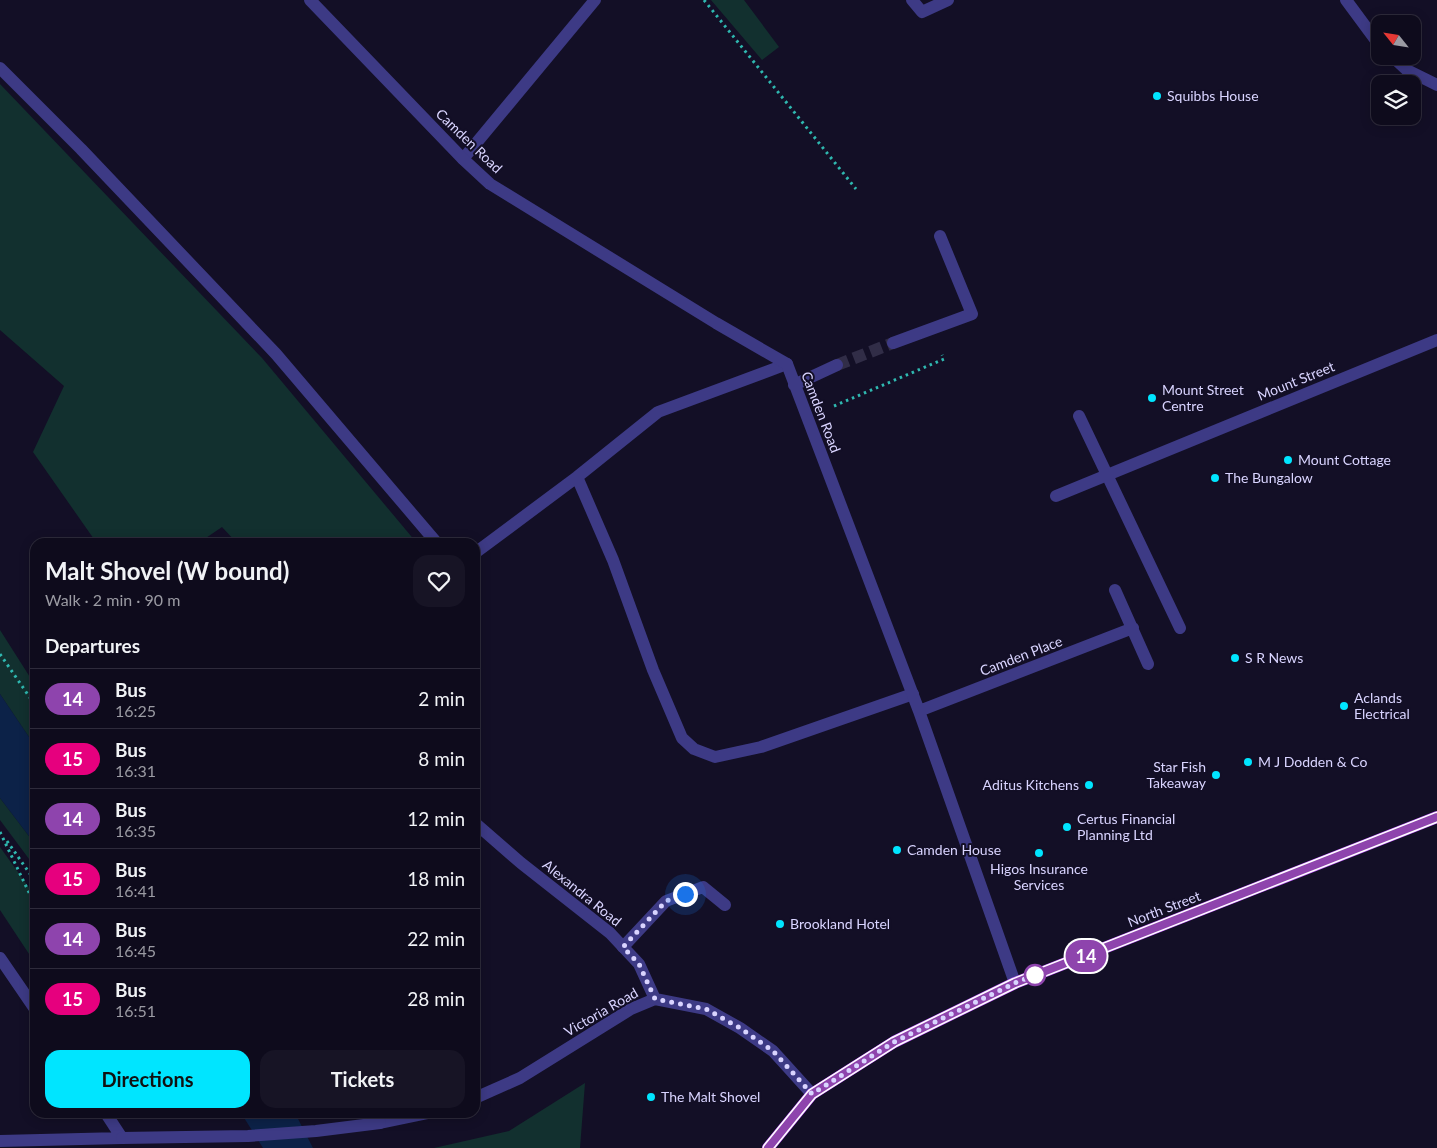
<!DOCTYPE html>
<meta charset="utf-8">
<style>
body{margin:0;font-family:Lato,sans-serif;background:#171425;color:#f1f3f6;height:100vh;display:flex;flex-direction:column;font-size:19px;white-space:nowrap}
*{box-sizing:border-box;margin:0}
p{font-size:16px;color:#9b9ba3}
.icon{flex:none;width:28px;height:28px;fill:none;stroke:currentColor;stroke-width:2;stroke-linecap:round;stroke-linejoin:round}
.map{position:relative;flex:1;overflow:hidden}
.panel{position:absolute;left:30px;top:538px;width:450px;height:580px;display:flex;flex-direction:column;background:#0e0b1c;border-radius:15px;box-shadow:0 2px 12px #0003,0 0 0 1px #2e2b3b}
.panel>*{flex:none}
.badge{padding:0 10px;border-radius:16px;font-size:18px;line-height:32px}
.needle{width:32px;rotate:300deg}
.buttons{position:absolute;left:1371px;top:15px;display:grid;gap:10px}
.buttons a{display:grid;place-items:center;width:50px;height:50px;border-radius:10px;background:#0e0b1c;box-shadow:0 2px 12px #0003,0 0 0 1px #2e2b3b;font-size:25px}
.you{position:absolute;width:25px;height:25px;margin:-12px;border:4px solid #fff;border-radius:50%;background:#1a73e8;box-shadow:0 0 0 8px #1a73e833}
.map>.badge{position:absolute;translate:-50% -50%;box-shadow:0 0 0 2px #fff}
h2{padding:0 15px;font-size:19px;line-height:45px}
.round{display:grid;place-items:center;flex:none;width:52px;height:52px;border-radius:15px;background:#171425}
.summary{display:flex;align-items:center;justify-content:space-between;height:85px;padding:0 15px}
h1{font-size:24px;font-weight:700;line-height:38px}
.button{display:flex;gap:10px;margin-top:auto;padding:10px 15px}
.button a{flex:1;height:58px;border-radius:15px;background:#00e5ff;color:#111;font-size:20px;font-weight:700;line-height:58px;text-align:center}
.button a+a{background:#171425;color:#f1f3f6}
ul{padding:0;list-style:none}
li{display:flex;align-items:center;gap:15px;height:60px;padding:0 15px;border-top:1px solid #2e2b3b}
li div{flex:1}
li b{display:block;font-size:19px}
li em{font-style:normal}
li .badge{min-width:55px;font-weight:700;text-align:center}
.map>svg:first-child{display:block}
.green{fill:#12302f}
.water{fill:#0c2248}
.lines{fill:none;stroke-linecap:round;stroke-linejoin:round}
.minor-tunnel{stroke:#312d47;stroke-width:12;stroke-dasharray:12 6;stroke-linecap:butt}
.path{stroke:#2fb8b0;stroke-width:3;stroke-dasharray:2.5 4;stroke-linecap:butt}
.service{stroke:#3d3a85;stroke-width:12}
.minor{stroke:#3d3a85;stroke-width:12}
.tertiary{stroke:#3d3a85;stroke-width:12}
.primary{stroke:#c25bff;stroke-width:12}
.minor-bridge{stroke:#3d3a85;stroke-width:12}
.line-casing{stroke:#fff;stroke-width:11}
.line{stroke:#8e44ad;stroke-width:8}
.walk{stroke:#d9d4ff;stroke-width:5;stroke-dasharray:0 9}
.poi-dot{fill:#00e5ff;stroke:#130f26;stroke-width:2}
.stop-dot{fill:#fff;stroke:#8e44ad;stroke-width:2.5}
.labels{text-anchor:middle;stroke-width:4;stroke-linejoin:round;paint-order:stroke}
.poi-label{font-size:14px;fill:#d9d4ff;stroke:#130f26;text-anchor:start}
.street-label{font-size:14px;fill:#d9d4ff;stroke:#130f26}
</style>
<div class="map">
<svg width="1437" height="1148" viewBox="0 0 1437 1148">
<rect width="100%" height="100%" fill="#130f26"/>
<path class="green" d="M 711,0 L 744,0 L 779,47 L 762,60 Z
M 0,84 L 262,358 L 416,542 L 236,542 L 222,527 L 200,542 L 96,542 L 33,452 L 64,386 L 0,330 Z
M 0,630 L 35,685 L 35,746 L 0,694 Z
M 0,798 L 35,844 L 35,867 L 0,820 Z
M 0,847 L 35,896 L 35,963 L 0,910 Z
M 585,1083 L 580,1148 L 434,1148 L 509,1131 Z"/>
<path class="water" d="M 0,694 L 35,746 L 35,844 L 0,798 Z
M 241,1113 L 295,1113 L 313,1148 L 263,1148 Z"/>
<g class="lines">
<path class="minor-tunnel" d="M 837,365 L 893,343"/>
<path class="path" d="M 704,0 L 856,189
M 834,406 L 944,359 L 942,355
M 0,654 L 35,705
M 0,832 L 35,905
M 7,841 L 35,881"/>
<path class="service" d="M 0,68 L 81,149 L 276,354 L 436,542
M 463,159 L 595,0
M 577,477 L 613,560 L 653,670 L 682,738 L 694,749 L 715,757 L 761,747 L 913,694
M 475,553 L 577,477 L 658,412 L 787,364
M 623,947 L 666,901 L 703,887 L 725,905"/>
<path class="minor" d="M 310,0 L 463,159 L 490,184 L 716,323 L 787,364 L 919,711 L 1015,983
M 912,0 L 922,12 L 948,0
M 893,343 L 972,314 L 940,236
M 794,385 L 837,365
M 1079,416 L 1180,628
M 1056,496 L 1437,340
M 1115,590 L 1148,664
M 919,711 L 1133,628
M 475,823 L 521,863 L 610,933 L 639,964 L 655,999
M 0,958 L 35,1009
M 475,1098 L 520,1078 L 631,1009 L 655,999 L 706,1009 L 740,1028 L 773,1051 L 812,1094
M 105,1112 L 122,1138
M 380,1123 L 433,1112
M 0,1141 L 122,1138"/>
<path class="tertiary" d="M 1346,0 L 1380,46
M 1392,56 L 1407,70 L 1437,85"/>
<path class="primary" d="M 768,1148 L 812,1094 L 894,1042 L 1015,983 L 1437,817"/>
<path class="minor-bridge" d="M 122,1138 L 248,1136 L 316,1131 L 380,1123"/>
</g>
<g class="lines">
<g class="line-casing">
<path id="line" d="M 768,1148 L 812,1094 L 894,1042 L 1015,983 L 1437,817"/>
</g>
<use href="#line" class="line"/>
<path class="walk" d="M 685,894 L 666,901 L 623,947 L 639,964 L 655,999 L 706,1009 L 740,1028 L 773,1051 L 812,1094 L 894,1042 L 1015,983 L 1035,975"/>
</g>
<g class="poi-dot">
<circle cx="1157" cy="96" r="5"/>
<circle cx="1152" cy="398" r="5"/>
<circle cx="1288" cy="460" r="5"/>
<circle cx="1215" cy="478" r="5"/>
<circle cx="1235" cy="658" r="5"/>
<circle cx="1344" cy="706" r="5"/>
<circle cx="1248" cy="762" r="5"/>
<circle cx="1216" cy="775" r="5"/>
<circle cx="1089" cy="785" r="5"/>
<circle cx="1067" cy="827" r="5"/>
<circle cx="897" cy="850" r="5"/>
<circle cx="1039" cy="853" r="5"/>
<circle cx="780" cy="924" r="5"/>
<circle cx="651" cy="1097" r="5"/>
</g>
<circle class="stop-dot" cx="1035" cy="975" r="10"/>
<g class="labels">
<g class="poi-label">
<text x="1167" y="101">Squibbs House</text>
<text x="1162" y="395">Mount Street<tspan x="1162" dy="16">Centre</tspan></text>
<text x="1298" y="465">Mount Cottage</text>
<text x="1225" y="483">The Bungalow</text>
<text x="1245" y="663">S R News</text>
<text x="1354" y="703">Aclands<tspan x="1354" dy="16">Electrical</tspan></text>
<text x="1258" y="767">M J Dodden &amp; Co</text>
<text x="1206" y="772" text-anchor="end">Star Fish<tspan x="1206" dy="16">Takeaway</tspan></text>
<text x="1079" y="790" text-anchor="end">Aditus Kitchens</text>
<text x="1077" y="824">Certus Financial<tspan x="1077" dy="16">Planning Ltd</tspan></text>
<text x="907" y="855">Camden House</text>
<text x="1039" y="874" text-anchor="middle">Higos Insurance<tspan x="1039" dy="16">Services</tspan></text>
<text x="790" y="929">Brookland Hotel</text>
<text x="661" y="1102">The Malt Shovel</text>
</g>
<g class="street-label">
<text transform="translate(469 141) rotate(44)" y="5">Camden Road</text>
<text transform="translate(1296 381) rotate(-22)" y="5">Mount Street</text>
<text transform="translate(821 412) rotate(69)" y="5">Camden Road</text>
<text transform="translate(1021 656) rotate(-21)" y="5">Camden Place</text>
<text transform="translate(582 893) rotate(39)" y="5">Alexandra Road</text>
<text transform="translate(1164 909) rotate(-21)" y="5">North Street</text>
<text transform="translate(601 1012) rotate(-30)" y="5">Victoria Road</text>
</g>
</g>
</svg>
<div class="buttons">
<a><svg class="needle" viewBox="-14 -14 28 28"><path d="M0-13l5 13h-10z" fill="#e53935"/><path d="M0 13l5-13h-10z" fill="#9b9ba3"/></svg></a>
<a><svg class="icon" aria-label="layers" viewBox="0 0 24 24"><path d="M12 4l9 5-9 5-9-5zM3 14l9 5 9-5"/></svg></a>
</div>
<div class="you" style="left:685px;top:894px"></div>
<b class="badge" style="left:1086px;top:956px;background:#8e44ad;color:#fff">14</b>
<section class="panel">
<div class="summary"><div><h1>Malt Shovel (W bound)</h1><p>Walk · 2 min · 90 m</p></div><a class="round"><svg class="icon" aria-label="heart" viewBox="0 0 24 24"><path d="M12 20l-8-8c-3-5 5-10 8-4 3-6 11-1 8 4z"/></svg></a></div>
<h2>Departures</h2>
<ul>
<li><span class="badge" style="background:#8e44ad;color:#fff">14</span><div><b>Bus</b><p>16:25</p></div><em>2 min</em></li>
<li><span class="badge" style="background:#e6007e;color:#fff">15</span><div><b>Bus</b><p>16:31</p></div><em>8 min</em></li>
<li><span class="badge" style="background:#8e44ad;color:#fff">14</span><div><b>Bus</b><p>16:35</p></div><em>12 min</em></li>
<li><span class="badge" style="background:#e6007e;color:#fff">15</span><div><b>Bus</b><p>16:41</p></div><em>18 min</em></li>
<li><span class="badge" style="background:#8e44ad;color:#fff">14</span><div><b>Bus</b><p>16:45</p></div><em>22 min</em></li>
<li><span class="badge" style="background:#e6007e;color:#fff">15</span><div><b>Bus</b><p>16:51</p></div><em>28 min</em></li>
</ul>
<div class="button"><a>Directions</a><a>Tickets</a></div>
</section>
</div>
